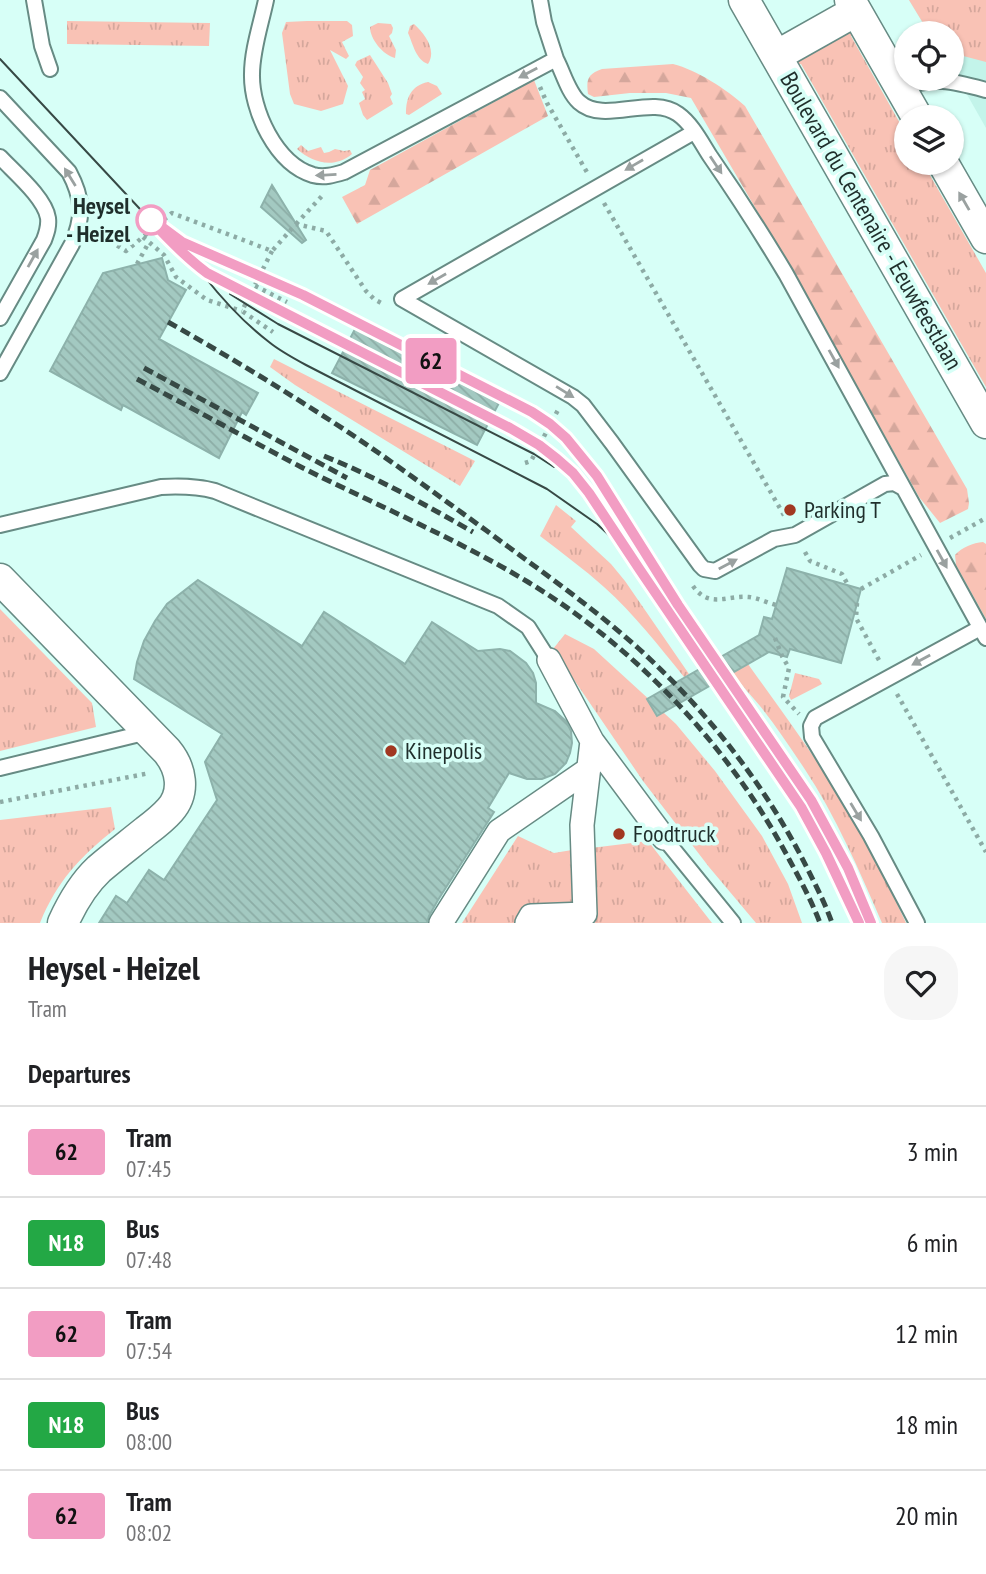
<!DOCTYPE html>
<style>
body{margin:0;font-family:"PT Sans Narrow",sans-serif;background:#f6f6f6;color:#202124;height:100vh;display:flex;flex-direction:column;font-size:26px;white-space:nowrap}
*{box-sizing:border-box;margin:0}
p{font-size:23px;color:#757577}
.icon{flex:none;width:38px;height:38px;fill:none;stroke:currentColor;stroke-width:2;stroke-linecap:round;stroke-linejoin:round}
.map{position:relative;height:923px;overflow:hidden}
.side{display:flex;flex-direction:column;background:#fff;flex:1}
.side>*{flex:none}
.badge{padding:0 14px;border-radius:5px;font-size:24px;line-height:46px}
.tools{position:absolute;left:894px;top:21px;display:grid;gap:14px}
.tools a{display:grid;place-items:center;width:70px;height:70px;border-radius:50%;background:#fff;box-shadow:0 2px 5px #0004;font-size:35px}
.map>.badge{position:absolute;translate:-50% -50%;box-shadow:0 0 0 4px #fff}
h2{padding:0 28px;font-size:26px;line-height:63px}
.round{display:grid;place-items:center;flex:none;width:74px;height:74px;border-radius:28px;background:#f6f6f6}
.overview{display:flex;align-items:center;justify-content:space-between;height:119px;padding:0 28px}
h1{font-size:33px;font-weight:800;line-height:52px}
ul{padding:0;list-style:none}
li{display:flex;align-items:center;gap:21px;height:91px;padding:0 28px;border-top:2px solid #e0e0e0}
li div{flex:1}
li b{display:block;font-size:26px}
li em{font-style:normal}
li .badge{min-width:77px;font-weight:700;text-align:center}
.map>svg:first-child{display:block}
.built{fill:#c3f4ea}
.grass{fill:url(#grass-tufts)}
.forest{fill:url(#forest-firs)}
.building{fill:url(#building-back-hatch);stroke:#8db2ab;stroke-width:2}
.lines{fill:none;stroke-linecap:round;stroke-linejoin:round}
.service-casing{stroke:#678b84;stroke-width:18}
.pedestrian-casing{stroke:#678b84;stroke-width:26}
.minor-casing{stroke:#678b84;stroke-width:33}
.path{stroke:#8daba5;stroke-width:4.5;stroke-dasharray:3.5 5;stroke-linecap:butt}
.service{stroke:#fff;stroke-width:14}
.pedestrian{stroke:#fff;stroke-width:23}
.minor{stroke:#fff;stroke-width:30}
.tram{stroke:#374945;stroke-width:2}
.rail{stroke:#374945;stroke-width:5;stroke-dasharray:10 5;stroke-linecap:butt}
.oneway{fill:#9aa1a0}
.line-casing{stroke:#fff;stroke-width:16}
.line{stroke:#f29dc3;stroke-width:10}
.stop-dot{fill:#fff;stroke:#f29dc3;stroke-width:3.5}
.poi-dot{fill:#a13822;stroke:#d7fff7;stroke-width:2.5}
.labels{text-anchor:middle;stroke-width:7;stroke-linejoin:round;paint-order:stroke}
.stop-label{font-size:24px;font-weight:bold;fill:#1f2e2b;stroke:#d7fff7;text-anchor:end}
.street-label{font-size:24px;fill:#1f2e2b;stroke:#d7fff7}
.poi-label{font-size:24px;fill:#1f2e2b;stroke:#d7fff7;text-anchor:start}
</style>
<div class="map">
<svg width="986" height="923" viewBox="0 0 986 923">
<defs>
<pattern id="grass-tufts" width="24" height="20" patternUnits="userSpaceOnUse" patternTransform="scale(1.75)"><rect width="24" height="20" fill="#f9c2b5"/><path d="M3 7l-1-3M5 7V3M7 7l1-3M15 17l-1-3M17 17v-4M19 17l1-3" fill="none" stroke="#d5a79c"/></pattern>
<pattern id="forest-firs" width="22" height="20" patternUnits="userSpaceOnUse" patternTransform="scale(1.75)"><rect width="22" height="20" fill="#f9c2b5"/><path d="M5 1l3.5 6h-7zM16 11l3.5 6h-7z" fill="#d5a79c"/></pattern>
<pattern id="building-back-hatch" width="6" height="6" patternUnits="userSpaceOnUse" patternTransform="scale(1.75)"><rect width="6" height="6" fill="#a3c9c1"/><path d="M-1 5l2 2M0 0l6 6M5-1l2 2" fill="none" stroke="#8cada6"/></pattern>
</defs>
<rect width="100%" height="100%" fill="#d7fff7"/>
<path class="built" d="M 909,0 L 986,0 L 986,128 L 952,68 L 952,33 L 929,33 Z"/>
<path class="grass" d="M 909,0 L 986,0 L 986,62 L 952,53 L 952,33 L 929,33 Z
M 67,21 L 210,23 L 209,46 L 67,44 Z
M 307,21 L 347,21 L 352,25 L 353,36 L 342,42 L 349,56 L 346,59 L 330,50 L 348,86 L 343,104 L 321,111 L 294,104 L 290,94 L 282,33 L 286,22 Z
M 378,23 L 391,24 L 393,28 L 392,33 L 389,36 L 396,50 L 395,58 C 383,55 370,39 370,27 Z
M 414,24 C 425,34 437,50 428,64 C 416,60 413,44 408,33 L 410,26 Z
M 845,28 L 856,33 L 851,36 L 906,134 L 906,163 L 923,163 L 986,273 L 986,387 L 801,64 L 795,66 L 796,57 Z
M 370,55 L 388,83 L 392,94 L 390,97 L 393,104 L 367,120 L 363,115 L 359,103 L 365,99 L 362,92 L 365,90 L 360,83 L 363,77 L 355,65 L 357,61 Z
M 428,82 L 437,86 L 442,94 L 409,115 L 406,114 C 406,97 411,86 428,82 Z
M 301,145 L 308,151 L 321,147 L 324,153 L 329,152 L 335,149 L 344,151 L 350,150 L 352,154 C 334,169 313,163 297,149 Z
M 274,359 L 475,461 L 460,486 L 295,385 L 270,367 Z
M 556,505 L 576,521 L 571,527 L 611,564 L 625,581 L 689,674 L 684,677 C 659,646 634,614 604,587 C 584,569 562,553 540,536 Z
M 0,609 L 92,703 L 96,727 L 0,751 Z
M 565,634 L 594,649 L 676,724 L 715,771 L 762,836 L 788,884 L 802,923 L 756,923 L 709,867 L 643,781 L 553,649 Z
M 748,664 C 788,720 829,775 863,835 C 879,864 892,893 906,923 L 882,923 C 859,870 836,816 804,768 C 790,747 776,726 760,706 C 751,695 741,685 733,673 Z
M 795,673 L 819,679 L 822,684 L 791,700 L 789,696 Z
M 111,807 L 115,829 C 80,857 57,881 40,923 L 0,923 L 0,820 Z
M 518,836 L 554,853 L 572,850 L 576,906 L 517,923 L 462,923 Z
M 648,841 L 712,923 L 595,923 L 591,848 Z"/>
<path class="forest" d="M 673,64 C 697,70 726,89 745,106 L 967,489 L 969,503 L 968,509 L 940,523 L 919,497 L 808,298 L 691,98 L 666,93 L 630,93 L 594,97 L 588,94 C 586,79 588,74 602,69 Z
M 534,80 L 548,116 L 357,224 L 342,197 L 365,185 L 370,170 Z
M 983,542 L 986,544 L 986,619 L 956,565 L 955,555 C 962,547 973,543 983,542 Z"/>
<path class="building" d="M 272,185 L 306,240 L 302,243 L 261,207 Z
M 162,258 L 168,280 L 186,290 L 159,339 L 258,393 L 246,415 L 242,412 L 219,458 L 123,405 L 121,410 L 50,371 L 103,273 Z
M 355,329 L 499,403 L 477,445 L 332,373 Z
M 787,568 L 861,589 L 841,663 L 790,649 L 787,657 L 769,652 L 657,716 L 647,699 L 759,635 L 764,617 L 772,619 Z
M 198,580 L 302,646 L 324,612 L 405,664 L 432,622 L 478,651 L 500,649 L 510,651 L 526,663 L 533,673 L 536,683 L 536,703 L 555,711 L 566,721 L 571,731 L 572,743 L 570,753 L 566,763 L 555,774 L 542,779 L 527,779 L 509,773 L 488,808 L 494,812 L 438,900 L 429,916 L 427,923 L 99,923 L 116,896 L 127,903 L 149,870 L 164,880 L 217,800 L 205,762 L 222,734 L 134,679 L 137,662 L 144,641 L 155,621 L 167,604 Z"/>
<g class="lines">
<g class="service-casing">
<path id="service" d="M 34,0 L 42,46 L 50,69
M 266,0 C 261,24 252,50 252,74 C 251,110 276,164 313,175 C 324,178 334,175 344,172 L 556,59 L 544,22 L 540,0
M 556,59 C 563,72 568,92 579,102 C 604,125 651,94 678,114 C 692,124 701,142 710,156 C 737,195 762,234 786,274 L 986,638
M 900,88 C 934,76 952,81 986,90
M 0,98 L 69,172 C 83,198 84,217 72,244 L 0,373
M 694,132 L 402,299 L 573,397 L 583,405 L 612,443 L 700,565 L 704,569 L 715,571 L 774,539 L 795,535 L 885,484 L 894,483 L 903,488
M 0,157 C 14,172 45,198 48,218 C 49,226 47,232 44,240 L 0,318
M 0,525 L 161,487 C 180,486 196,486 215,491 L 498,606 L 528,627 L 549,660
M 0,768 L 148,732
M 664,838 L 733,923
M 917,923 L 871,836 L 812,737 L 811,726 L 815,718 L 980,628"/>
</g>
<g class="pedestrian-casing">
<path id="pedestrian" d="M 592,741 L 664,838
M 441,923 L 499,831 L 589,769
M 527,923 L 531,916 L 585,914 L 582,825 L 592,741 L 549,660"/>
</g>
<g class="minor-casing">
<path id="minor" d="M 744,0 L 986,423
M 850,0 L 917,117
M 776,56 L 856,11
M 943,163 L 986,238
M 0,579 L 167,751 C 181,768 186,792 170,810 C 163,818 154,825 146,831 C 130,844 114,856 99,869 C 83,884 72,903 63,923"/>
</g>
<path class="path" d="M 540,87 L 547,103 L 588,174
M 604,203 L 785,517
M 296,224 L 322,196
M 143,237 L 164,255 L 176,277 L 207,300 L 242,311
M 110,241 L 126,251 L 172,213 L 272,251 L 296,224 L 326,231 L 366,291 L 374,299 L 383,304
M 272,251 L 242,311 L 273,332
M 137,264 L 149,242
M 255,286 L 287,302
M 525,463 L 531,461 L 558,410
M 950,538 L 986,518
M 805,552 L 810,561 L 842,574 L 848,585
M 693,586 C 709,609 727,595 749,597 C 758,598 768,603 776,605
M 861,589 L 921,555
M 857,603 L 856,618 L 880,662
M 775,638 L 782,656 L 789,668 L 783,697 L 799,714
M 897,694 L 986,852
M 0,802 L 150,773"/>
<use href="#service" class="service"/>
<use href="#pedestrian" class="pedestrian"/>
<use href="#minor" class="minor"/>
<path class="tram" d="M 0,59 L 153,223
M 147,216 L 182,242 L 303,295 L 532,412 L 550,424 L 566,438 L 597,476 L 678,605 L 811,800 L 848,868 L 871,923
M 190,261 L 221,281 L 511,428 L 539,445 L 557,459 L 573,473 L 589,493 L 640,570 L 801,807 L 826,853 L 859,923
M 204,276 C 223,300 244,323 269,342 C 280,351 293,358 306,365 L 547,489 L 597,524 L 610,536
M 230,294 L 278,324 L 534,454 L 554,467"/>
<path class="rail" d="M 168,322 C 228,356 287,392 345,430 C 393,462 440,497 487,531 C 538,569 591,606 638,648 C 704,708 759,777 801,856 C 812,878 824,900 832,923
M 144,368 L 347,478
M 137,379 C 192,408 246,438 301,467 C 376,505 455,538 528,582 C 638,649 730,747 790,861 C 801,881 812,902 820,923
M 324,456 C 376,477 424,504 473,532"/>
</g>
<defs><path id="oneway-solid" d="M-6-.8H1V-3.2L6.5 0L1 3.2V.8H-6Z" transform="scale(1.75)"/></defs>
<g class="oneway">
<use href="#oneway-solid" transform="translate(528 73) rotate(152)"/>
<use href="#oneway-solid" transform="translate(634 165) rotate(150)"/>
<use href="#oneway-solid" transform="translate(716 165) rotate(56)"/>
<use href="#oneway-solid" transform="translate(326 175) rotate(177)"/>
<use href="#oneway-solid" transform="translate(70 177) rotate(-122)"/>
<use href="#oneway-solid" transform="translate(964 201) rotate(-120)"/>
<use href="#oneway-solid" transform="translate(33 258) rotate(-61)"/>
<use href="#oneway-solid" transform="translate(437 279) rotate(150)"/>
<use href="#oneway-solid" transform="translate(834 359) rotate(61)"/>
<use href="#oneway-solid" transform="translate(565 392) rotate(32)"/>
<use href="#oneway-solid" transform="translate(942 559) rotate(61)"/>
<use href="#oneway-solid" transform="translate(728 564) rotate(-28)"/>
<use href="#oneway-solid" transform="translate(921 660) rotate(151)"/>
<use href="#oneway-solid" transform="translate(856 812) rotate(59)"/>
</g>
<g class="lines">
<g class="line-casing">
<path id="line" d="M 859,923 L 826,853 L 801,807 L 640,570 L 589,493 L 573,473 L 557,459 L 539,445 L 510,428 L 207,273 C 184,256 166,237 147,216 L 182,242 L 303,295 L 532,412 L 550,424 L 566,438 L 597,476 L 678,605 L 811,800 L 848,868 L 871,923"/>
</g>
<use href="#line" class="line"/>
</g>
<circle class="stop-dot" cx="151" cy="220" r="14"/>
<g class="poi-dot">
<circle cx="790" cy="510" r="7"/>
<circle cx="391" cy="751" r="7"/>
<circle cx="619" cy="834" r="7"/>
</g>
<g class="labels">
<g class="stop-label">
<text x="130" y="214">Heysel<tspan x="130" dy="28">- Heizel</tspan></text>
</g>
<g class="street-label">
<text transform="translate(871 221) rotate(60)" y="8">Boulevard du Centenaire - Eeuwfeestlaan</text>
</g>
<g class="poi-label">
<text x="804" y="518">Parking T</text>
<text x="405" y="759">Kinepolis</text>
<text x="633" y="842">Foodtruck</text>
</g>
</g>
</svg>
<div class="tools">
<a><svg class="icon" aria-label="locate" viewBox="0 0 24 24"><circle cx="12" cy="12" r="6"/><path d="M12 2v4M12 18v4M2 12h4M18 12h4"/></svg></a>
<a><svg class="icon" aria-label="layers" viewBox="0 0 24 24"><path d="M12 4l9 5-9 5-9-5zM3 14l9 5 9-5"/></svg></a>
</div>
<b class="badge" style="left:431px;top:361px;background:#f29dc3;color:#111">62</b>
</div>
<section class="side">
<div class="overview"><div><h1>Heysel - Heizel</h1><p>Tram</p></div><a class="round"><svg class="icon" aria-label="heart" viewBox="0 0 24 24"><path d="M12 20l-8-8c-3-5 5-10 8-4 3-6 11-1 8 4z"/></svg></a></div>
<h2>Departures</h2>
<ul>
<li><span class="badge" style="background:#f29dc3;color:#111">62</span><div><b>Tram</b><p>07:45</p></div><em>3 min</em></li>
<li><span class="badge" style="background:#23a845;color:#fff">N18</span><div><b>Bus</b><p>07:48</p></div><em>6 min</em></li>
<li><span class="badge" style="background:#f29dc3;color:#111">62</span><div><b>Tram</b><p>07:54</p></div><em>12 min</em></li>
<li><span class="badge" style="background:#23a845;color:#fff">N18</span><div><b>Bus</b><p>08:00</p></div><em>18 min</em></li>
<li><span class="badge" style="background:#f29dc3;color:#111">62</span><div><b>Tram</b><p>08:02</p></div><em>20 min</em></li>
</ul>
</section>
